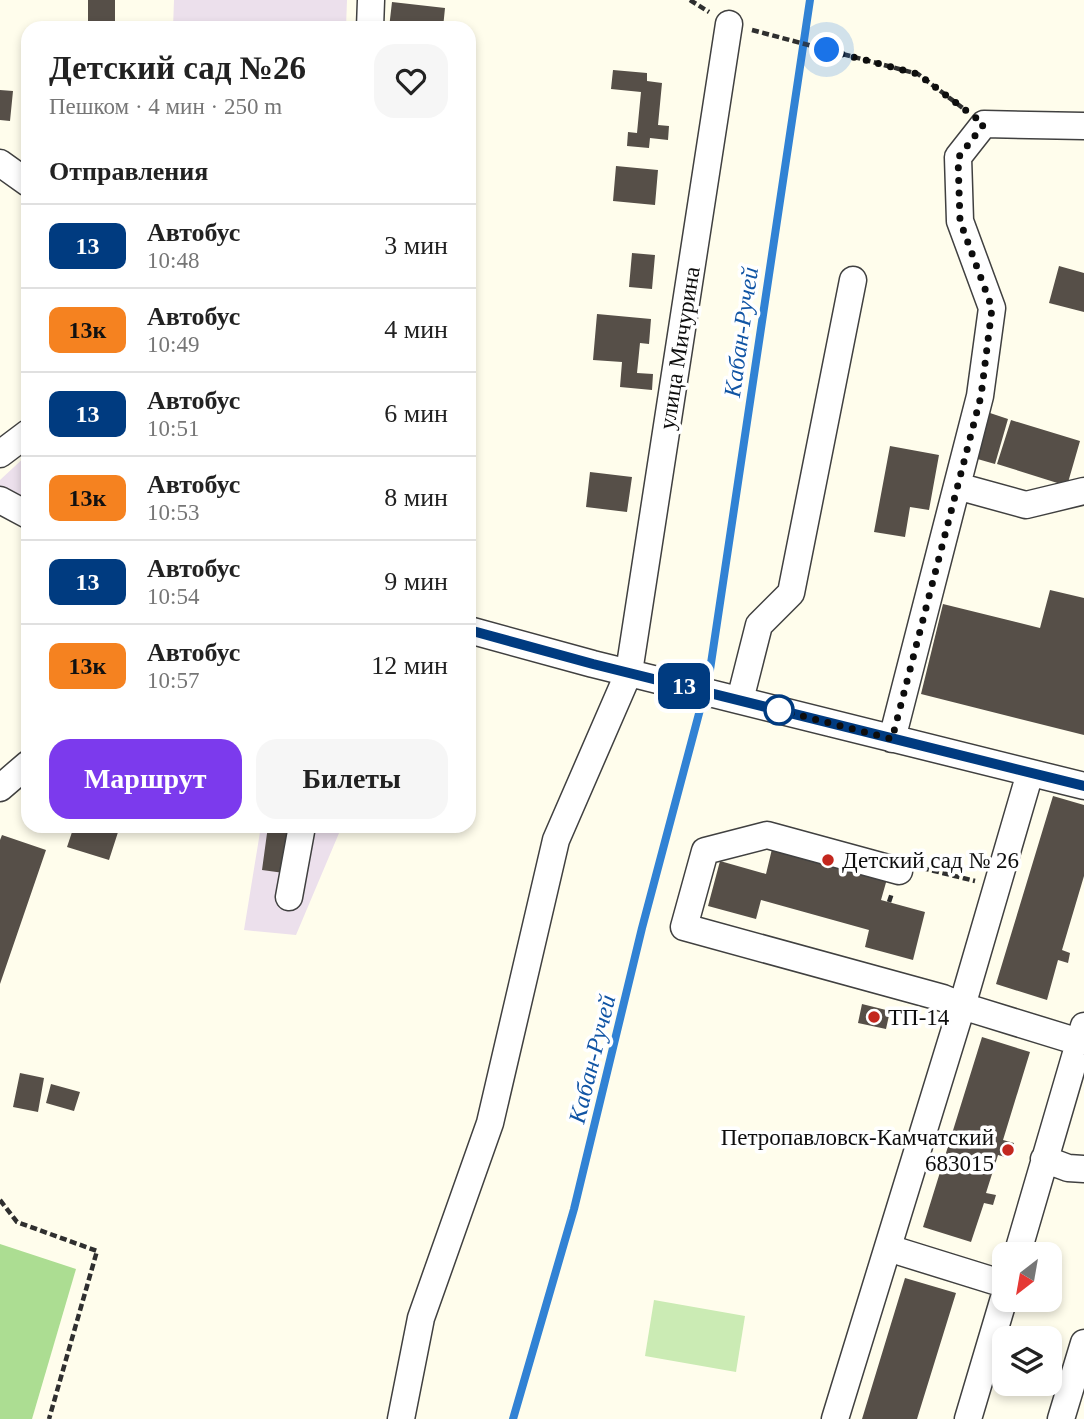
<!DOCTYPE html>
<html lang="ru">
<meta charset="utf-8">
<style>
body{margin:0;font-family:"Times New Roman",serif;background:#f6f6f6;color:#222;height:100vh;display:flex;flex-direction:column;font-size:26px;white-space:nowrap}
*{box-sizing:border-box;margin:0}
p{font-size:23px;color:#767676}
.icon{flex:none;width:38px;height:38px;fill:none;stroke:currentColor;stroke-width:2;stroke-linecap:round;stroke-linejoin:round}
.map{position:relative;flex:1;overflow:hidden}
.side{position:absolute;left:21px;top:21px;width:455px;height:812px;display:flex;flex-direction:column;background:#fff;border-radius:21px;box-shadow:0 4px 10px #0003}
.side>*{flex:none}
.badge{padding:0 14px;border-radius:10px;font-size:24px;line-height:46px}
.needle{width:46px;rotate:211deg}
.buttons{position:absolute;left:992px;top:1242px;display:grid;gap:14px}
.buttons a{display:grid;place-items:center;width:70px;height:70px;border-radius:14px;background:#fff;box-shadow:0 4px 10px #0003;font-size:35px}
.you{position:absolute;width:35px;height:35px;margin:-18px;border:5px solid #fff;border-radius:50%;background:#1a73e8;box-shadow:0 0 0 10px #1a73e833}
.map>.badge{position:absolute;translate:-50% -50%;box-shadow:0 0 0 4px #fff}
h2{padding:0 28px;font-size:26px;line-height:63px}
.round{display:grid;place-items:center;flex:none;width:74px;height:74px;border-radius:21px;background:#f6f6f6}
.summary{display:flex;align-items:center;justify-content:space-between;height:119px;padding:0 28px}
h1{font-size:33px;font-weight:800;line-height:52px}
.action{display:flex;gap:14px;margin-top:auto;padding:14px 28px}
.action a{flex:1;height:80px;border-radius:21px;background:#7c3aed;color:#fff;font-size:28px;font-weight:800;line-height:80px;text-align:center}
.action a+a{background:#f6f6f6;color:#222}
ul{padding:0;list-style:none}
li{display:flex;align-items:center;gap:21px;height:84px;padding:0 28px;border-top:2px solid #e0e0e0}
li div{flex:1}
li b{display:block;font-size:26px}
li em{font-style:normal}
li .badge{min-width:77px;font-weight:700;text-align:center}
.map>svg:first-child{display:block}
.industrial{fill:#ece0ec}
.green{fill:#cbebb4}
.forest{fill:#acdd92}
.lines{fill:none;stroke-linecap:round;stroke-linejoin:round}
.stream{stroke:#3182d4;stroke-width:8}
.building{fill:#564f48}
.minor-casing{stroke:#404040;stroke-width:29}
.path{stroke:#2f2f2f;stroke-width:4.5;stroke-dasharray:7 3.5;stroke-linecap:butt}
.minor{stroke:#fff;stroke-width:26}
.line-casing{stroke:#fff;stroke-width:16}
.line{stroke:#003b80;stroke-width:10}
.walk{stroke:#0d0d0d;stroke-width:7;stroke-dasharray:0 12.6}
.stop-dot{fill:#fff;stroke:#003b80;stroke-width:3.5}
.poi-dot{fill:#c3271e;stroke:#fff;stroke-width:2.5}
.labels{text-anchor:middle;stroke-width:7;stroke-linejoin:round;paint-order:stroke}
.street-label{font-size:23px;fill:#0d0d0d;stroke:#fff}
.poi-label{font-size:23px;fill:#0d0d0d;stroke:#fff;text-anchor:start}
.water-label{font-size:24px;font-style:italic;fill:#1054a4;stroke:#fff}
</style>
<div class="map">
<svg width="1084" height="1419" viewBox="0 0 1084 1419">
<rect width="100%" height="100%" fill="#fffdec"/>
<path class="industrial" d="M 174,0 L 347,0 L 346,28 L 173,28 Z
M 28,454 L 28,506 L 0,494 L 0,480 Z
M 261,826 L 342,826 L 296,935 L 244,930 Z"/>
<path class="green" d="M 654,1300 L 745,1316 L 736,1372 L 645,1356 Z"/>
<path class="forest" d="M 0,1244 L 76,1269 L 32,1419 L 0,1419 Z"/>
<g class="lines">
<path class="stream" d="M 710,670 L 810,0
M 513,1419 L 574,1209 L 642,928 L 701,706"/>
</g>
<path class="building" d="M 88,0 L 115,0 L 115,28 L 88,28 Z
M 392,2 L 445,8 L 443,28 L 389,28 Z
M 613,70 L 647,73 L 647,81 L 662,83 L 658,125 L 669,126 L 668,140 L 650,138 L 649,148 L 627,146 L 628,132 L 637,133 L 641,92 L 611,89 Z
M 0,90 L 13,91 L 10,121 L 0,120 Z
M 616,166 L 658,170 L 655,205 L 613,201 Z
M 632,253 L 655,255 L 652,289 L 629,287 Z
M 1059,266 L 1084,273 L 1084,312 L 1049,303 Z
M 597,314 L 651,319 L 649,344 L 640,343 L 637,373 L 653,374 L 652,390 L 620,387 L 622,362 L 593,360 Z
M 987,412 L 1008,419 L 995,464 L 974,458 Z
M 1011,420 L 1080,441 L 1067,486 L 997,464 Z
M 890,446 L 939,455 L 929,510 L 910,507 L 905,537 L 874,532 Z
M 590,472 L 632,477 L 627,512 L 586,507 Z
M 1050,590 L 1084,598 L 1084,735 L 921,694 L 943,604 L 1040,628 Z
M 1053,796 L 1084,805 L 1084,876 L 1062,950 L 1070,953 L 1068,963 L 1058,960 L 1047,1000 L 996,984 Z
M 74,826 L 120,826 L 109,860 L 67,847 Z
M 268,826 L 290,826 L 284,873 L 262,870 Z
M 2,835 L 46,850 L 0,984 L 0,840 Z
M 772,849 L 887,879 L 881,900 L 925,912 L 913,960 L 865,947 L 869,930 L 761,900 L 756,919 L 708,906 L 720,861 L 766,874 Z
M 862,1004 L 890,1011 L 886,1029 L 858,1023 Z
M 982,1037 L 1030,1052 L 1003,1140 L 1014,1143 L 1012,1151 L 1009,1158 L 998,1155 L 986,1193 L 996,1195 L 993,1205 L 984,1203 L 971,1242 L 923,1227 Z
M 20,1073 L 44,1078 L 38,1112 L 13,1107 Z
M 51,1084 L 80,1092 L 74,1111 L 46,1103 Z
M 905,1278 L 956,1293 L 917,1419 L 862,1419 Z"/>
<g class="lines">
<g class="minor-casing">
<path id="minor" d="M 370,28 L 371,0
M 0,163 L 28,183
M 0,454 L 28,433
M 957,486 L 1026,505 L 1084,491
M 0,500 L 28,515
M 469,630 L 593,664 L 1084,786
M 740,700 L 759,625 L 791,593 L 853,280
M 892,739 L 980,396 L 992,308 L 960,221 L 958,157 L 984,124 L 1084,126
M 0,788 L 28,764
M 899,871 L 767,835 L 705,851 L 684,927 L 943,998 L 962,1006 L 1079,1042
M 289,897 L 302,826
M 1044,1159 L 1068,1168 L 1084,1169
M 888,1248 L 1004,1284
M 1017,1255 L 1084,1026
M 401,1419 L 421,1318 L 490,1123 L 556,840 L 629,672 L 729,24
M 835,1419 L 962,1006 L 1030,773
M 968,1419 L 1004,1298
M 1061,1419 L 1084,1343"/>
</g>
<path class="path" d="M 690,0 L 709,12
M 752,30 L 918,74 L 964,109
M 922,868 L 975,881
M 889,902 L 892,893
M 0,1200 L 17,1222 L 97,1251 L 49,1419"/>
<use href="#minor" class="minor"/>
</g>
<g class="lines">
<g class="line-casing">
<path id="line" d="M 469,630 L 593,664 L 1084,786"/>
</g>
<use href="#line" class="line"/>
<path class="walk" d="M 779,710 L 892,739 L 981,396 L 992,308 L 960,221 L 958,158 L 984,124 L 918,74 L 827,50"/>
</g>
<circle class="stop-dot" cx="779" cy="710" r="14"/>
<g class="poi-dot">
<circle cx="828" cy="860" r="7"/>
<circle cx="874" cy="1017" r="7"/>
<circle cx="1008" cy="1150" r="7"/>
</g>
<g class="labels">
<g class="street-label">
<text transform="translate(679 348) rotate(-81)" y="8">улица Мичурина</text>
</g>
<g class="poi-label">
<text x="842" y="868">Детский сад № 26</text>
<text x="888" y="1025">ТП-14</text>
<text x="994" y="1145" text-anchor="end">Петропавловск-Камчатский<tspan x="994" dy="26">683015</tspan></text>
</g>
<g class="water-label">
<text transform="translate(741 332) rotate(-82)" y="8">Кабан-Ручей</text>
<text transform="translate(592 1059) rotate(-76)" y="8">Кабан-Ручей</text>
</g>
</g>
</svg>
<div class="buttons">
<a><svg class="needle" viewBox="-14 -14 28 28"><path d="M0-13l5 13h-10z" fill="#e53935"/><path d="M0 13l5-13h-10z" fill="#767676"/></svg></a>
<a><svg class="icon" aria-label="layers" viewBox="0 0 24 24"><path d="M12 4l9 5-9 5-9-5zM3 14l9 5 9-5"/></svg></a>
</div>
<div class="you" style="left:827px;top:50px"></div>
<b class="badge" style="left:684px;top:686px;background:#003b80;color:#fff">13</b>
<section class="side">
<div class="summary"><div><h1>Детский сад №26</h1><p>Пешком · 4 мин · 250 m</p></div><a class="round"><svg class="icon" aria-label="heart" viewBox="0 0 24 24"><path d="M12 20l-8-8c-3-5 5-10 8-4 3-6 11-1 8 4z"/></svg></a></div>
<h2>Отправления</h2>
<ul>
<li><span class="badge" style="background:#003b80;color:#fff">13</span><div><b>Автобус</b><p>10:48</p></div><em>3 мин</em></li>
<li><span class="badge" style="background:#f58220;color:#111">13к</span><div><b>Автобус</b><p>10:49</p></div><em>4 мин</em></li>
<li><span class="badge" style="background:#003b80;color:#fff">13</span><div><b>Автобус</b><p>10:51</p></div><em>6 мин</em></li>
<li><span class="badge" style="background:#f58220;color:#111">13к</span><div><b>Автобус</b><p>10:53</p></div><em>8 мин</em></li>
<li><span class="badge" style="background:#003b80;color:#fff">13</span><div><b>Автобус</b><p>10:54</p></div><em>9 мин</em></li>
<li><span class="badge" style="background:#f58220;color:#111">13к</span><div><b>Автобус</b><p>10:57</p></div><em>12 мин</em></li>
</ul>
<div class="action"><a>Маршрут</a><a>Билеты</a></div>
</section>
</div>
